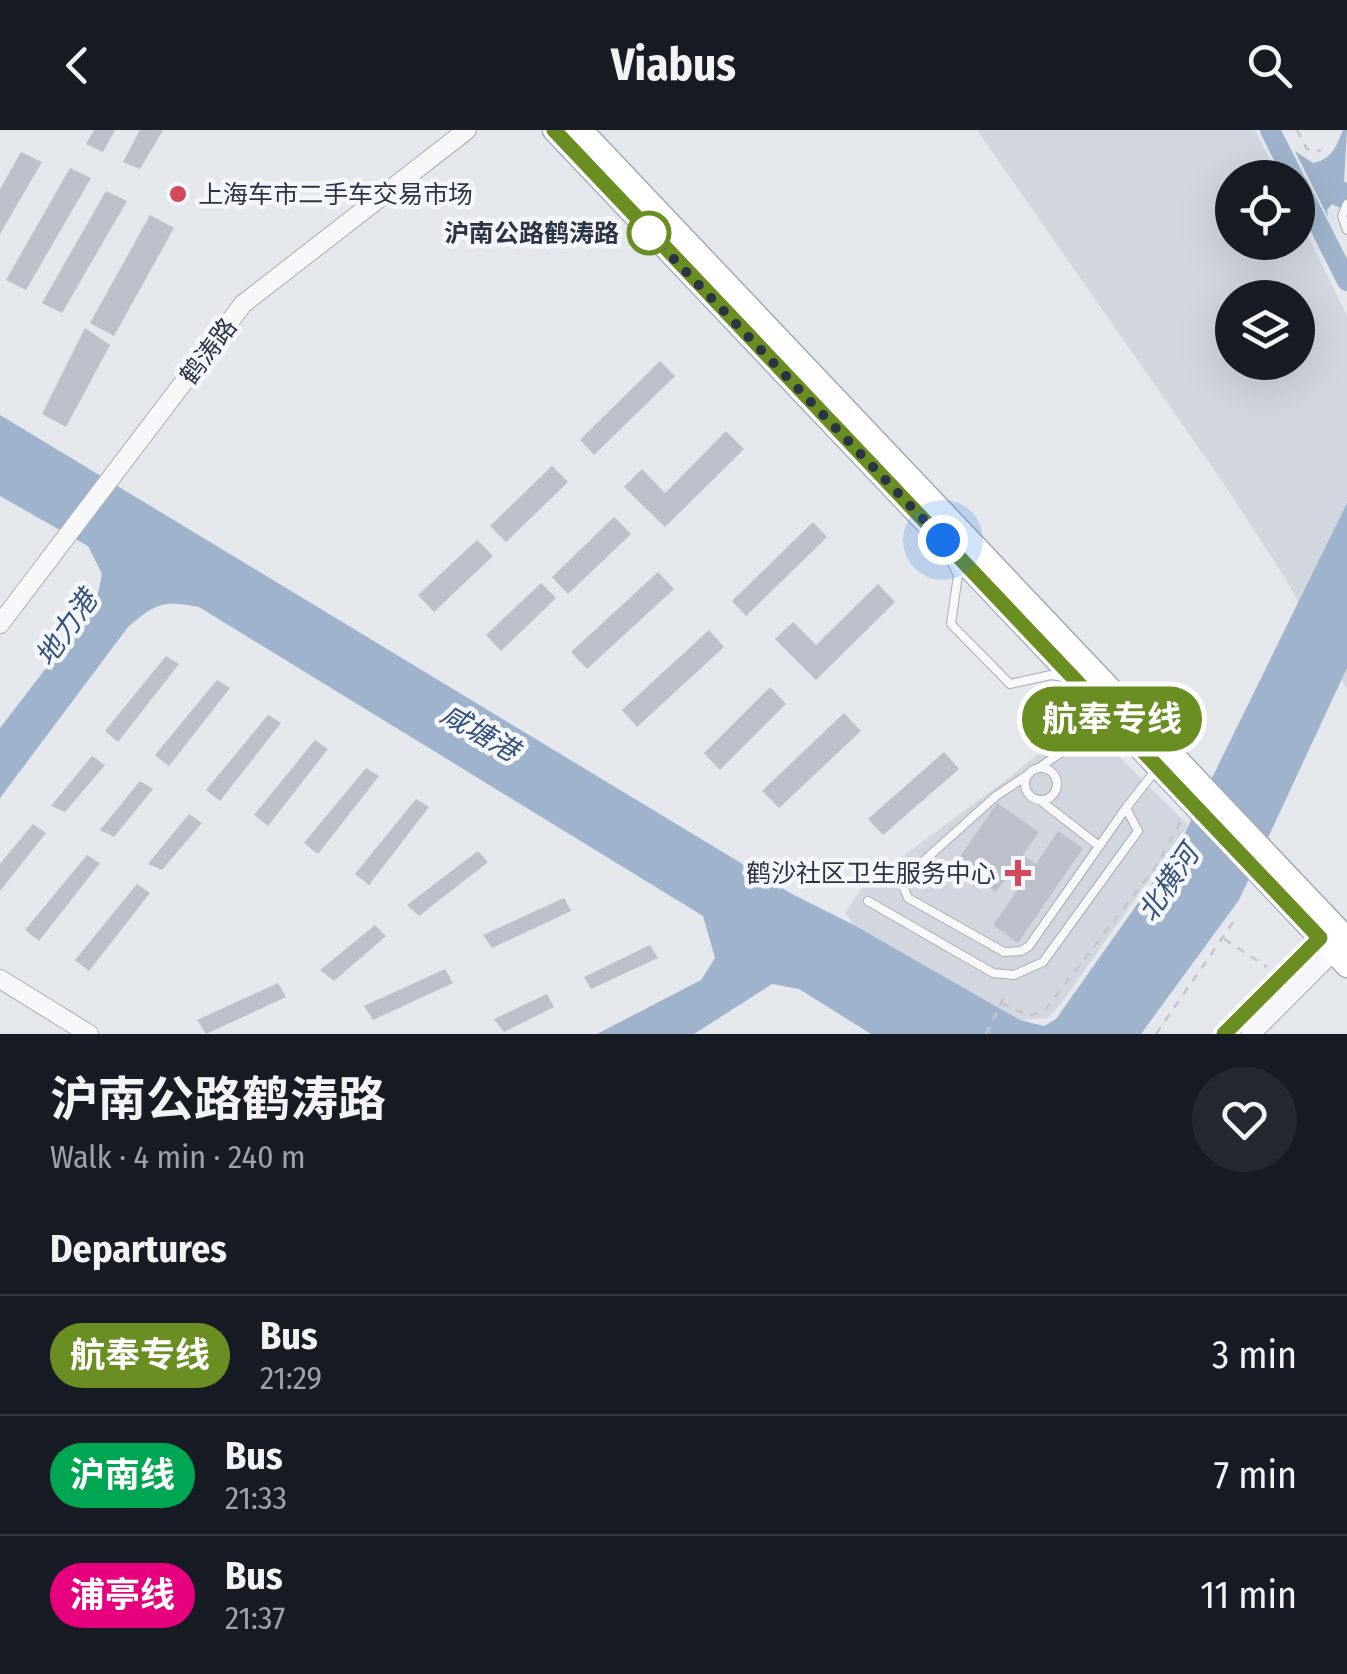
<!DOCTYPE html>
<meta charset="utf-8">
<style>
body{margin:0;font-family:"Fira Sans Condensed","Noto Sans SC",sans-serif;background:#242831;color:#f1f3f6;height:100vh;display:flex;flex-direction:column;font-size:38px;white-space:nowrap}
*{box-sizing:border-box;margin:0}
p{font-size:32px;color:#9ea1a6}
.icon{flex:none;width:55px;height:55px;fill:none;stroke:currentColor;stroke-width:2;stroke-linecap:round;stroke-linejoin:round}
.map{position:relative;height:904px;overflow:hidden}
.drawer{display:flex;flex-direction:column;background:#171b24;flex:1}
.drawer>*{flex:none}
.badge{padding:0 20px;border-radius:32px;font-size:35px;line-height:65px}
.controls{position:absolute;left:1215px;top:30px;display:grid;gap:20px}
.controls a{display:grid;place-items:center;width:100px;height:100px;border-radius:50%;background:#171b24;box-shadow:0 10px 40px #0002;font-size:50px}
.you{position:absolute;width:50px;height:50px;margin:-25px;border:8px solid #fff;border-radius:50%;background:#1a73e8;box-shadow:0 0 0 15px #1a73e833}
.map>.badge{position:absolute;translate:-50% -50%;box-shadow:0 0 0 5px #fff}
h2{padding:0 50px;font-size:38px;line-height:90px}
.round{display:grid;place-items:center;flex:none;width:105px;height:105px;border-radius:52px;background:#242831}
.head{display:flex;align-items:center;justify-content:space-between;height:170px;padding:0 50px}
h1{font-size:48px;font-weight:700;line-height:75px}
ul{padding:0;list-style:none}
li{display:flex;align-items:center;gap:30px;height:120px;padding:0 50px;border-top:2px solid #363941}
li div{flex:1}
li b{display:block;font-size:38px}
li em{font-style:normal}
li .badge{min-width:110px;font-weight:700;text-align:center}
header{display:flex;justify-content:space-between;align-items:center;height:130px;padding:0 50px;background:#171b24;font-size:45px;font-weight:700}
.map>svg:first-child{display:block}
.built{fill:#d2d6de;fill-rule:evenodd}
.water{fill:#9fb4cc}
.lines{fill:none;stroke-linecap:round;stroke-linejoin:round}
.river{stroke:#9fb4cc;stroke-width:20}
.building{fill:#bbc0ca}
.service-casing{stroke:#a9aeb7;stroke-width:10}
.tertiary-casing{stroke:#a9aeb7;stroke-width:20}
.primary-casing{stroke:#a3abb8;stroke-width:25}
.path{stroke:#c2c5cb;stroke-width:2.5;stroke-dasharray:8 8;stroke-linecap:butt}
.service{stroke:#f7f8fa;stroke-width:8}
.tertiary{stroke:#f7f8fa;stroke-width:18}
.primary{stroke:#fff;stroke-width:22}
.line-casing{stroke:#fff;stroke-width:22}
.line{stroke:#6b8e23;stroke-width:15}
.walk{stroke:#2b3445;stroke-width:10;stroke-dasharray:0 18}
.poi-dot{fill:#d1495b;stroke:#f4f6f9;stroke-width:4}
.stop-dot{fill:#fff;stroke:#6b8e23;stroke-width:5}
.labels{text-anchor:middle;stroke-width:9;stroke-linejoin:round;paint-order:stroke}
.poi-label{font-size:25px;fill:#2b3445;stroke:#f4f6f9;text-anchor:start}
.stop-label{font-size:25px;font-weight:bold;fill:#2b3445;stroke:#f4f6f9;text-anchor:end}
.street-label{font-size:25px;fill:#2b3445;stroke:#f4f6f9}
.water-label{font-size:28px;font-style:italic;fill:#34527a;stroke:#f4f6f9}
</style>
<header><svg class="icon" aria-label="back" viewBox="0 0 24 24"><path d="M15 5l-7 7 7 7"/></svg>Viabus<svg class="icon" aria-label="search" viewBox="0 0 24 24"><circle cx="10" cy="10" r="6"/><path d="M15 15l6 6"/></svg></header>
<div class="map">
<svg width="1347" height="904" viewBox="0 0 1347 904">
<rect width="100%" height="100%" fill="#e4e7ec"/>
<path class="built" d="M 977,0 L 1255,0 L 1279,47 L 1232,48 L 1232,112 L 1298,112 L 1298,86 L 1347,186 L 1347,559 L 1285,448 L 1224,354 ZM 1232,168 L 1298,168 L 1298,232 L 1232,232 Z
M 1081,589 L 1188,695 L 1062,872 L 1048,888 L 1020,890 L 854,795 L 845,783 L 864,755 L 1006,650 Z"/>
<path class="water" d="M 1343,0 L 1347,0 L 1344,51 L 1347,53 L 1347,81 L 1332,74 L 1327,80 L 1328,87 L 1295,21 L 1313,33 C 1332,29 1336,17 1343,0 Z
M 0,285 L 792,764 L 854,795 L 1020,890 L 1044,896 L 1056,889 L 1179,715 L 1347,373 L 1347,538 L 1239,770 L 1141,904 L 871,904 L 799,859 L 772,854 L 694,904 L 597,904 L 701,850 L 715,828 L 703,786 L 199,477 C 163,470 156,473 128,497 L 0,668 L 0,598 L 96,473 L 102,444 L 88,416 L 0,366 Z"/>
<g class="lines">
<path class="river" d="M 1270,0 L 1294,48
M 1298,54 L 1347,151"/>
</g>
<path class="building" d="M 94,0 L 115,0 L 103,22 L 86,14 Z
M 140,0 L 163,0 L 140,39 L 123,32 Z
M 21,22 L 42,32 L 0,104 L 0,59 Z
M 70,38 L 91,48 L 26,160 L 6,150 Z
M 106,61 L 127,71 L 62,183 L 42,173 Z
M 150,85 L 174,98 L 114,206 L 90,193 Z
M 85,198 L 110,215 L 66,297 L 42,284 Z
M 660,231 L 675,246 L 594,325 L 580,310 Z
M 726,301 L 744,319 L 665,397 L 624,357 L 642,339 L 665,363 Z
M 552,336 L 568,352 L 506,412 L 490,396 Z
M 614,387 L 631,404 L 568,464 L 552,447 Z
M 813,392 L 827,407 L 746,486 L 732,471 Z
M 477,410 L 493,426 L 434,482 L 418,465 Z
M 658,442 L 674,459 L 587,539 L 571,522 Z
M 541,453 L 556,468 L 501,521 L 486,505 Z
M 878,454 L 895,472 L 816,550 L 775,509 L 793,492 L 816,515 Z
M 709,500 L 724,517 L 637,597 L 622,580 Z
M 166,526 L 179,534 L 118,612 L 105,601 Z
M 217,550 L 230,558 L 169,636 L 155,625 Z
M 770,557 L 786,574 L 720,640 L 704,623 Z
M 844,583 L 861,601 L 779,678 L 762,661 Z
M 268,585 L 281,593 L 220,671 L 206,660 Z
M 315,610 L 328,619 L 268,696 L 254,685 Z
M 944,622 L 959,639 L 883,705 L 868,689 Z
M 92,626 L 105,635 L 65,682 L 51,676 Z
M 366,638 L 379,646 L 318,724 L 304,713 Z
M 140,651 L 153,659 L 114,707 L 100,700 Z
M 416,669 L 429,677 L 369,755 L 355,744 Z
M 997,673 L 1039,702 L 1023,725 L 1036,734 L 1058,701 L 1083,718 L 1018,813 L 993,795 L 1025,749 L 1012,740 L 996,762 L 955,734 Z
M 189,684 L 202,693 L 162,740 L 148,734 Z
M 33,694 L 46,703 L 0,761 L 0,734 Z
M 478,721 L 488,732 L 419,786 L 407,775 Z
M 87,725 L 100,733 L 39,811 L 25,800 Z
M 137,754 L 150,763 L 89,841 L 75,830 Z
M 564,768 L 571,781 L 492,818 L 483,805 Z
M 375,795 L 386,806 L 334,851 L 320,840 Z
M 650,815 L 658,828 L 591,859 L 584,847 Z
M 445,839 L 453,853 L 373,890 L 364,876 Z
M 278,853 L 286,867 L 206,904 L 197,890 Z
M 547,864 L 554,877 L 504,902 L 494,889 Z"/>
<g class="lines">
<g class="service-casing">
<path id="service" d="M 1347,74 L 1342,86 L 1347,100
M 952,433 L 958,445 L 951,494 L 1010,554 L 1051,545 L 1063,547
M 1040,637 L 1062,622 L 1100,583
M1025 654a16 16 0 1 1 32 0a16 16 0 1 1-32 0Z
M 1029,644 L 996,666 L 908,745 L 903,756 L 908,768 L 1004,822 L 1021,821 L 1029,816 L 1126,678
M 1041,671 L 1099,716
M 868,771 L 993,843 L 1014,845 L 1043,832 L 1138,701 L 1126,678 L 1155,641"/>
</g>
<g class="tertiary-casing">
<path id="tertiary" d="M 0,494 L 243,174 L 467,0
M 0,849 L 89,904
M 1224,904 L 1326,802
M 1251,904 L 1339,816"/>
</g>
<g class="primary-casing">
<path id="primary" d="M 554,0 L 1347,836
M 581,0 L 1347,809"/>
</g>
<path class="path" d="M 1297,0 L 1307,19 L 1321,21
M 1224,809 L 1267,837
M 1001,873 L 1029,886 L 1045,880 L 1155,738 L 1183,687
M 986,904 L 1007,861
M 1156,904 L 1234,791"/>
<use href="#service" class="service"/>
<use href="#tertiary" class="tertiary"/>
<use href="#primary" class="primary"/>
</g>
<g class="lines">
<g class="line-casing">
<path id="line" d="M 554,0 L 1320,808 L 1224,904"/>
</g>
<use href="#line" class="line"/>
<path class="walk" d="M 649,103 L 943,410"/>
</g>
<g class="poi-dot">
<circle cx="178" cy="64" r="10"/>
<path d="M1013 728h10v10h10v10h-10v10h-10v-10h-10v-10h10z"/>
</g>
<circle class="stop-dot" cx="649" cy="103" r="20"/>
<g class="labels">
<g class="poi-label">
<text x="198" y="73">上海车市二手车交易市场</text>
<text x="996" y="752" text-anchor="end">鹤沙社区卫生服务中心</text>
</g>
<g class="stop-label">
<text x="619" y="112">沪南公路鹤涛路</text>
</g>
<g class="street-label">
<text transform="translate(208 221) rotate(-53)" y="9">鹤涛路</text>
</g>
<g class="water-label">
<text transform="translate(66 498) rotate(-55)" y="10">地力港</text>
<text transform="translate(480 602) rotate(30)" y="10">咸塘港</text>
<text transform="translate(1168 753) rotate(-56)" y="10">北横河</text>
</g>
</g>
</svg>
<div class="controls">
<a><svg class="icon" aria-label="locate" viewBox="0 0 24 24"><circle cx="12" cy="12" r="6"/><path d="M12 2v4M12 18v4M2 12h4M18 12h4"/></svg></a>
<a><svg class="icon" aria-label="layers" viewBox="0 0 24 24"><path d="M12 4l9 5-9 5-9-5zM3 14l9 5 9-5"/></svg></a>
</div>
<div class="you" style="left:943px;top:410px"></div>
<b class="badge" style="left:1112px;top:589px;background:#6b8e23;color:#fff">航奉专线</b>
</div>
<section class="drawer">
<div class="head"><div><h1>沪南公路鹤涛路</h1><p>Walk · 4 min · 240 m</p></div><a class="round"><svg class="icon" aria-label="heart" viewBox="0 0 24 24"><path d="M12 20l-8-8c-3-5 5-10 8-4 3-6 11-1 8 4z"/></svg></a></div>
<h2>Departures</h2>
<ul>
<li><span class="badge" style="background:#6b8e23;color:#fff">航奉专线</span><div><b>Bus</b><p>21:29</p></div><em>3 min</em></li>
<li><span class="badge" style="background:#00a651;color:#fff">沪南线</span><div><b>Bus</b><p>21:33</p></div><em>7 min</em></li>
<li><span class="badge" style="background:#e6007e;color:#fff">浦亭线</span><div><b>Bus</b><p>21:37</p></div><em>11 min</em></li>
</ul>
</section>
